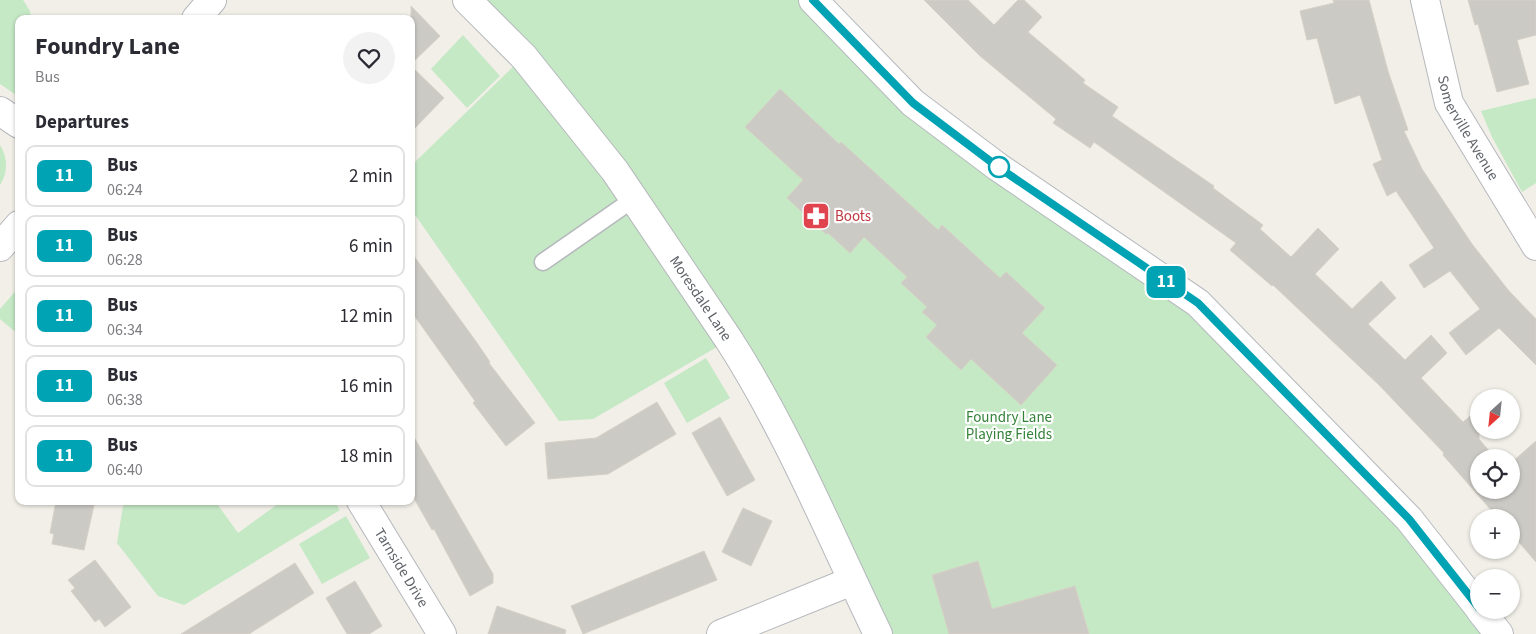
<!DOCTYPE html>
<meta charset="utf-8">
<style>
body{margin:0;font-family:"Source Sans 3",sans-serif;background:#f2f2f3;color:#2b2b33;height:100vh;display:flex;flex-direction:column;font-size:19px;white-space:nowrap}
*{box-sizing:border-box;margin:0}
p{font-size:16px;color:#7c7c81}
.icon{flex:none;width:28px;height:28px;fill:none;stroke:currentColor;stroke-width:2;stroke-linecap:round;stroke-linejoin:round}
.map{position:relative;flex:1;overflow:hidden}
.drawer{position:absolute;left:15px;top:15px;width:400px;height:490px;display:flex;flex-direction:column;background:#fff;border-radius:10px;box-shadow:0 1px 4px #0004}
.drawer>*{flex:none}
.badge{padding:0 10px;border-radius:8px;font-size:18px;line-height:32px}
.needle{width:32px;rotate:207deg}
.buttons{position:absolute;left:1470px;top:389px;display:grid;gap:10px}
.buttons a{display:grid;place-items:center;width:50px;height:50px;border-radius:50%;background:#fff;box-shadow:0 1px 4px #0004;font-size:25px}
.map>.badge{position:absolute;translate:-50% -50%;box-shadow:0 0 0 2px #fff}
h2{padding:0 20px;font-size:19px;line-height:45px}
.round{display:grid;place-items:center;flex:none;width:52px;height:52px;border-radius:26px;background:#f2f2f3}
.summary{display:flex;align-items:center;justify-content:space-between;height:85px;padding:0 20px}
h1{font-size:24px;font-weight:700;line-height:38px}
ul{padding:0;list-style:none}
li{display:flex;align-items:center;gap:15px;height:62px;margin:0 10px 8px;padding:0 10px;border:2px solid #e1e1e2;border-radius:10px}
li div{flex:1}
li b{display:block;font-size:19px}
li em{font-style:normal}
li .badge{min-width:55px;font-weight:700;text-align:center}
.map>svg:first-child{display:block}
.green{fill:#c5e8c5}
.building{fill:#cccac5;stroke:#d6d1c6}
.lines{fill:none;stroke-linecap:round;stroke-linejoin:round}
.lane-casing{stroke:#b5b8bc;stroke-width:19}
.street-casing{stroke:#b5b8bc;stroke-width:30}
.secondary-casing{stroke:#b6babf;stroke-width:30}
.lane{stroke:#fff;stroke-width:16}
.street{stroke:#fff;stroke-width:28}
.secondary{stroke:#fff;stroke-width:28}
.line-casing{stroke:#fff;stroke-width:11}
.line{stroke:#00a3b4;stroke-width:8}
.stop-dot{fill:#fff;stroke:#00a3b4;stroke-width:2.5}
.labels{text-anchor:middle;stroke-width:4.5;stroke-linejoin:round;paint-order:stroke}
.street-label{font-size:15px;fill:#5f6368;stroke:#fff}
.health-label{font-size:15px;fill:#be3a42;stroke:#fff;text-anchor:start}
.park-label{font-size:15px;fill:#348238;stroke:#fff}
</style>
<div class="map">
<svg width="1536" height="634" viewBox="0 0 1536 634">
<rect width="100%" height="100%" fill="#f1efe8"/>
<path class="green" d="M 0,0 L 23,0 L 30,11 L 31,19 L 19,19 L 19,97 L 0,84 Z
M 467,0 L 813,0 L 913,103 L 1198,303 L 1499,634 L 878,634 L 729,340 L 593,419 L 559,421 L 411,209 L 411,171 L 415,162 L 523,57 Z
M 463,35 L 500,76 L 467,108 L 431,69 Z
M 1536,98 L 1536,183 L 1522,192 L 1492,137 L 1481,111 Z
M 0,145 C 8,157 8,173 0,185 Z
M 19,287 L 19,335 L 0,319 L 0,309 Z
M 706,358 L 730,398 L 687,423 L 664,383 Z
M 128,501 L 215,501 L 238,533 L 282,501 L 334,501 L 340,510 L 184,605 L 158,596 L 117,543 L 123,506 Z
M 346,516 L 370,558 L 322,584 L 299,544 Z"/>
<path class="building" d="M 924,0 L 968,0 L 994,25 L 1018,0 L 1024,0 L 1042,17 L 1028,32 L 1085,80 L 1083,83 L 1118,107 L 1112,116 L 1214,186 L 1213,188 L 1263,225 L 1260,229 L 1291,257 L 1318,228 L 1339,249 L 1315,274 L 1352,309 L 1381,281 L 1396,298 L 1368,324 L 1405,360 L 1431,335 L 1447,353 L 1421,378 L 1463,422 L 1479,409 L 1479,439 L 1495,458 L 1479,458 L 1479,490 L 1511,490 L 1511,463 L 1536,441 L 1536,562 L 1511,533 L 1511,518 L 1498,518 L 1443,455 L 1444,453 L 1379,385 L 1273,285 L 1272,286 L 1230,250 L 1236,243 L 1094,142 L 1090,148 L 1053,123 L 1056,119 L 980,56 Z
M 1333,0 L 1369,0 L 1388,71 L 1408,130 L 1404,131 L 1422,169 L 1472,244 L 1509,291 L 1536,319 L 1536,365 L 1499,328 L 1466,355 L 1449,333 L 1480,309 L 1450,271 L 1424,288 L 1409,265 L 1434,248 L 1396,191 L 1387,196 L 1373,164 L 1382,160 L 1360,95 L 1335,104 L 1317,38 L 1307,40 L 1300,11 L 1334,3 Z
M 1468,0 L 1536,0 L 1536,35 L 1517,40 L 1529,84 L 1497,92 L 1478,24 L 1475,25 Z
M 411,6 L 440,36 L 411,64 Z
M 411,66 L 444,98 L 411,132 Z
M 780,89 L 839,144 L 841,142 L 938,230 L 942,225 L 1000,278 L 1006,272 L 1045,308 L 1022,333 L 1057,365 L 1021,405 L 971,359 L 961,370 L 926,337 L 937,325 L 922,312 L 927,307 L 901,283 L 907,277 L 864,237 L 850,253 L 828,233 L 826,234 L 787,198 L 803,180 L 745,127 Z
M 411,252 L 475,340 L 490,362 L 489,363 L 535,423 L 506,446 L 473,403 L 475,401 L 411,311 Z
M 657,402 L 676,434 L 608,474 L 548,479 L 545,443 L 596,438 Z
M 720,417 L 755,480 L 727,496 L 692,433 Z
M 411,432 L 493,574 L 493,583 L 470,596 L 434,529 L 432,530 L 411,493 Z
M 56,501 L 95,501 L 84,550 L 52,544 L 54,534 L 50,533 Z
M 743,508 L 772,521 L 751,566 L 722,552 Z
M 704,551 L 717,580 L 583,634 L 571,606 Z
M 95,560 L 131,607 L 105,627 L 99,619 L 95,622 L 83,606 L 71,591 L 75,588 L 68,580 Z
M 978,561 L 992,609 L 1075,586 L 1089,634 L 949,634 L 932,575 Z
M 295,563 L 314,593 L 249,634 L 181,634 Z
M 355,581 L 382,626 L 369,634 L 347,634 L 326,598 Z
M 497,606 L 566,630 L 565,634 L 488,634 Z"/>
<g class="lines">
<g class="lane-casing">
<path id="lane" d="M 543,262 L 635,198"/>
</g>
<g class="street-casing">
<g id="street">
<path id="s1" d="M 467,0 L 524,57 L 615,171 L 729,340 C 788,432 830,535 878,634"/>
<path id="s2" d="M 1425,0 L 1449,103 L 1536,246"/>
<path d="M 196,19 L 212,0"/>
<path d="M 0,111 L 19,124"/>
<path d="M 0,247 L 19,225"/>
<path id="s3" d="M 361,501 L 442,634"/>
<path d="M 721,634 L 852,581"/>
</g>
</g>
<g class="secondary-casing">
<path id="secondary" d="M 813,0 L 913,103 L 998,167 L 1198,303 L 1409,519 L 1479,608
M 1480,610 L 1499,634"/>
</g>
<use href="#lane" class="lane"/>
<use href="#street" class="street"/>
<use href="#secondary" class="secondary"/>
</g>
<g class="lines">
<g class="line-casing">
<path id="line" d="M 813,0 L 913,103 L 998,167 L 1198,303 L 1409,519 L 1479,608"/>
</g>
<use href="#line" class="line"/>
</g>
<defs>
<g id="pharmacy-square" transform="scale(1.4375)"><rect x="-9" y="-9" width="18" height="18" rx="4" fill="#e0444e" stroke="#fff"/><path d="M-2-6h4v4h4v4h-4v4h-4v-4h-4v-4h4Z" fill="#fff"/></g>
</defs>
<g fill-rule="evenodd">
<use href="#pharmacy-square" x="816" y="216"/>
</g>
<circle class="stop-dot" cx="999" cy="167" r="10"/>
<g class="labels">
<g class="street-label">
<text dy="5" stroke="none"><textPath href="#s2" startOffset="136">Somerville Avenue</textPath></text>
<text dy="5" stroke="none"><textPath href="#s1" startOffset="380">Moresdale Lane</textPath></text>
<text dy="5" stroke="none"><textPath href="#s3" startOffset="78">Tarnside Drive</textPath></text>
</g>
<g class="health-label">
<text x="835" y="221">Boots</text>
</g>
<g class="park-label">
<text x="1009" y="422">Foundry Lane<tspan x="1009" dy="17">Playing Fields</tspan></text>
</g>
</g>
</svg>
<div class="buttons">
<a><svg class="needle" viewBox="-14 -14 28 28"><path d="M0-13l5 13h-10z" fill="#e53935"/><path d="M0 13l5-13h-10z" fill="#7c7c81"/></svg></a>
<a><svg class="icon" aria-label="locate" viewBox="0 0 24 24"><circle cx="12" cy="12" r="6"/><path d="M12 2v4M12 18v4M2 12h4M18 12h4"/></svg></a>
<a>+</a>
<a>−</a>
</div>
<b class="badge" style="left:1166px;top:282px;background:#00a3b4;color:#fff">11</b>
<section class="drawer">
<div class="summary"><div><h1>Foundry Lane</h1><p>Bus</p></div><a class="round"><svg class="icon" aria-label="heart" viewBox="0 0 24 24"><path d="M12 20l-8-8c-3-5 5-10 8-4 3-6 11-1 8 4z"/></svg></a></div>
<h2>Departures</h2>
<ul>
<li><span class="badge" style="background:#00a3b4;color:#fff">11</span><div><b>Bus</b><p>06:24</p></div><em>2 min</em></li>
<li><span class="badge" style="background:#00a3b4;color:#fff">11</span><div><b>Bus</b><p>06:28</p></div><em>6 min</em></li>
<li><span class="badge" style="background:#00a3b4;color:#fff">11</span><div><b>Bus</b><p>06:34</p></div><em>12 min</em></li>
<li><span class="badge" style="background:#00a3b4;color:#fff">11</span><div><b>Bus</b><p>06:38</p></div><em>16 min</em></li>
<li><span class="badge" style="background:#00a3b4;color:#fff">11</span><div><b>Bus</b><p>06:40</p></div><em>18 min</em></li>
</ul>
</section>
</div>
